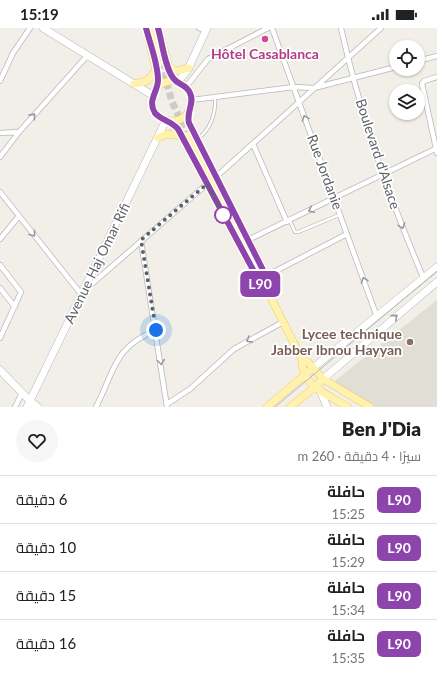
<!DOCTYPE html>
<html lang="ar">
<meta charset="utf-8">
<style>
body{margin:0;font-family:Lato,Cairo,sans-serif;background:#f6f6f6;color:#202124;direction:rtl;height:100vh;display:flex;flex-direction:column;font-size:15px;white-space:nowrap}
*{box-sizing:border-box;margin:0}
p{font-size:13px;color:#757577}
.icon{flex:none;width:22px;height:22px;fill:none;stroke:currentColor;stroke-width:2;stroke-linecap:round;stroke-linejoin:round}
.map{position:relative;height:379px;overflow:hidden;direction:ltr}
.sheet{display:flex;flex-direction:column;background:#fff;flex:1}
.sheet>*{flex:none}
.badge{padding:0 8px;border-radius:6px;font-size:14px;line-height:26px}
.tools{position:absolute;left:389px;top:12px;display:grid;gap:8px}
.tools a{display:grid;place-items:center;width:36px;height:36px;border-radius:50%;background:#fff;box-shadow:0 1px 3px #0004;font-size:20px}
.you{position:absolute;width:20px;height:20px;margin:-10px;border:3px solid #fff;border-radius:50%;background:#1a73e8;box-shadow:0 0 0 6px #1a73e833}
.map>.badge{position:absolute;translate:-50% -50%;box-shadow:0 0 0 2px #fff}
.round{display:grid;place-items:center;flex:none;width:42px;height:42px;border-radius:21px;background:#f6f6f6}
.headline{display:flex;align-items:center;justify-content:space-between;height:68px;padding:0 16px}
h1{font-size:19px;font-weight:800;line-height:30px}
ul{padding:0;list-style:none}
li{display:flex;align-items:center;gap:12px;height:48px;padding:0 16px;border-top:1px solid #e0e0e0}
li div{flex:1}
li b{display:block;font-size:15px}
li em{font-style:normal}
li .badge{min-width:44px;font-weight:700;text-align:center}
.status{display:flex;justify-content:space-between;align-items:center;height:28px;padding:0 20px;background:#fff;direction:ltr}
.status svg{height:11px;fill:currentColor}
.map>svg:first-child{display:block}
.education{fill:#e1ded6}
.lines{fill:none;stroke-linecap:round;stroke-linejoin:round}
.primary-tunnel{stroke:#ccccc8;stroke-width:7;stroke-dasharray:7 3.5;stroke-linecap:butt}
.lane-casing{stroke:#b5b8bc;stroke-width:4}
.street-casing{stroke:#b5b8bc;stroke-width:6}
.secondary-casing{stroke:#b6babf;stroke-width:8}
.primary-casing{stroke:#f2c960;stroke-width:8}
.lane{stroke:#fff;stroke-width:2.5}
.street{stroke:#fff;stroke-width:4.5}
.secondary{stroke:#fff;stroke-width:7}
.primary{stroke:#fff2af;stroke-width:7}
.tram{stroke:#b6b7b8;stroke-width:1}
.oneway{stroke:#979a9d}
.line-casing{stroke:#fff;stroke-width:9}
.line{stroke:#8e44ad;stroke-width:6}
.walk{stroke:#5f6368;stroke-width:4;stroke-dasharray:0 7.2}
.hotel-dot{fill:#d1479c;stroke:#fff;stroke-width:1.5}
.stop-dot{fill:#fff;stroke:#8e44ad;stroke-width:2}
.education-dot{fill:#8d6e63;stroke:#fff;stroke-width:1.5}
.labels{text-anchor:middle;stroke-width:3.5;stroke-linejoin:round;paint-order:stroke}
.hotel-label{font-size:14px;font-weight:bold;fill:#b23c85;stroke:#fff}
.street-label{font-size:14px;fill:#5f6368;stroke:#fff}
.education-label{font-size:14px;font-weight:bold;fill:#785e54;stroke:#fff;text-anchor:end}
</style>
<div class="status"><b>15:19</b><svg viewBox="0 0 49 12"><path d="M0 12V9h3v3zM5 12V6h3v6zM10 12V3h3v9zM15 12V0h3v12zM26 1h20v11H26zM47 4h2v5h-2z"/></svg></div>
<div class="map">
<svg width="437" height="379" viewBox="0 0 437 379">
<rect width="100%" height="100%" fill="#f1efe8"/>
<path class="education" d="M 437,272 L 437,379 L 376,379 L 331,356 Z"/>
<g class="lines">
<path class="primary-tunnel" d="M 161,34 L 172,74 L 188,107"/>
<g class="lane-casing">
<path id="lane" d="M 197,111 C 211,102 216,85 215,69
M 290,193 L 295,204 L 298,204 L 339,187"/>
</g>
<g class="street-casing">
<path id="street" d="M 199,0 L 206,3
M 272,0 L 377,289
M 341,0 C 360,85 389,169 423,249
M 418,33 L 437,28
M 437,49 L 424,53 L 422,56 L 437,125
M 0,53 L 13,25 L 30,0
M 186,59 L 208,31 L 268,0
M 192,72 L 294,59 L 314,60 L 396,39
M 0,105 L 19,104
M 253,116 L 287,194
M 0,129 L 19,104 L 87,28
M 216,149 L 381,0
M 0,164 L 81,266
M 0,211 L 19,188
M 248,212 L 437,120
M 141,213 L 167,379
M 0,237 L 21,264 L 0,310
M 266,248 L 347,206
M 0,260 L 15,279
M 86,261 L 207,156
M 167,376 L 190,361 L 234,321 L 283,294
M 15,379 L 22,365
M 96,379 C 115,342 113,320 156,302"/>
</g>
<g class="secondary-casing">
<path id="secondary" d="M 43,0 L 152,67
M 178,54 L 188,41 L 207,0
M 313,340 L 437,239
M 0,342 L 30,373 L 38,379
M 323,351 L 437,254
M 320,362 L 327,379
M 27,379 L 166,92"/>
</g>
<g class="primary-casing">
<path id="primary" d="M 146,0 L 157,46 L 157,59
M 152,0 L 161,34
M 158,0 L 169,39 L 175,53
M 169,39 L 177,43 L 189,40
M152 73a20 20 0 1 1 40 0a20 20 0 1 1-40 0Z
M 134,56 L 147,53 L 156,42
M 188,84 L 189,95 L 197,111 L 260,235
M 169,93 L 182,109 L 251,239
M 188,107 L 302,331 C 300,358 329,367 348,379
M 158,110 L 167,106 L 181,108
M 302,331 L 308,334 L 323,351 L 370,379
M 267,379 L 313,340
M 290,379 L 315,359 L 323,351"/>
</g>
<use href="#lane" class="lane"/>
<use href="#street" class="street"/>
<use href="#secondary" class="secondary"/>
<use href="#primary" class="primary"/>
<path class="tram" d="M 275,379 L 437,243"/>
</g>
<defs><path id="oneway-chevron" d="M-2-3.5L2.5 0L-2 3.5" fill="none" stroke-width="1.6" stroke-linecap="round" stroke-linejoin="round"/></defs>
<g class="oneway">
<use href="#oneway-chevron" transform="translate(33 88) rotate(-48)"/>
<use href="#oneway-chevron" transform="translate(305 90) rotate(-110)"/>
<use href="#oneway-chevron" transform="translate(311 182) rotate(155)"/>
<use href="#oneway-chevron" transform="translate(402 198) rotate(70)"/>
<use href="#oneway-chevron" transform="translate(33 206) rotate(52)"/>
<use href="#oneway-chevron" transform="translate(364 252) rotate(-110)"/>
<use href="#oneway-chevron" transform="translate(395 289) rotate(-40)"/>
<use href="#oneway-chevron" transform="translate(249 312) rotate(151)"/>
<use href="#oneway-chevron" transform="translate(161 334) rotate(82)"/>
</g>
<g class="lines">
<g class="line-casing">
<path id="line" d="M 146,0 C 150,16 158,35 158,52 C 158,64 147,72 155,85 C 161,92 171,93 178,101 L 260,255 L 265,256 L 266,248 L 189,95 C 186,84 195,75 190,65 C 186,56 178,57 174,51 C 165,41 162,13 158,0"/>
</g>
<use href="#line" class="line"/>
<path class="walk" d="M 156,302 L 141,212 L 207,156 L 223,187"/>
</g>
<circle class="hotel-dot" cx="265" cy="11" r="4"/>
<circle class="stop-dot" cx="223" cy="187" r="8"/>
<circle class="education-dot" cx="410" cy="314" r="4"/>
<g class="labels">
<g class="hotel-label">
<text x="265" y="31">Hôtel Casablanca</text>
</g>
<g class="street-label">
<text transform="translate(378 126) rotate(72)" y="5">Boulevard d'Alsace</text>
<text transform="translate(325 144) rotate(70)" y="5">Rue Jordanie</text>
<text transform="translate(97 235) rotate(-64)" y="5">Avenue Haj Omar Rifi</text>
</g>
<g class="education-label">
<text x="402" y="311">Lycee technique<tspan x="402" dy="16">Jabber Ibnou Hayyan</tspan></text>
</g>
</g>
</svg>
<div class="tools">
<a><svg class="icon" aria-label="locate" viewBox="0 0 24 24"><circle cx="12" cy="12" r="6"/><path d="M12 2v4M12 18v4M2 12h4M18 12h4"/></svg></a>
<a><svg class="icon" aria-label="layers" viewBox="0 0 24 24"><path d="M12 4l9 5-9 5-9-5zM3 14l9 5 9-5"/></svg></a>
</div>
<div class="you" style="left:156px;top:302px"></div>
<b class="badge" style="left:260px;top:256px;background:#8e44ad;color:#fff">L90</b>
</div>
<section class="sheet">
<div class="headline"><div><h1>Ben J'Dia</h1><p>سيرًا · 4 دقيقة · 260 m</p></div><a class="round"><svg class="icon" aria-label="heart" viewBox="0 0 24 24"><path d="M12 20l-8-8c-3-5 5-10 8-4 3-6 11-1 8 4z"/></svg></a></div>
<ul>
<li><span class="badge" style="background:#8e44ad;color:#fff">L90</span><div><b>حافلة</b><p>15:25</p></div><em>6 دقيقة</em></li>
<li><span class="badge" style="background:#8e44ad;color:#fff">L90</span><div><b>حافلة</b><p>15:29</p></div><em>10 دقيقة</em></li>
<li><span class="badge" style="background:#8e44ad;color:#fff">L90</span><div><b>حافلة</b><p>15:34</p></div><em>15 دقيقة</em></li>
<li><span class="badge" style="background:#8e44ad;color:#fff">L90</span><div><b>حافلة</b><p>15:35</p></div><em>16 دقيقة</em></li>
</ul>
</section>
